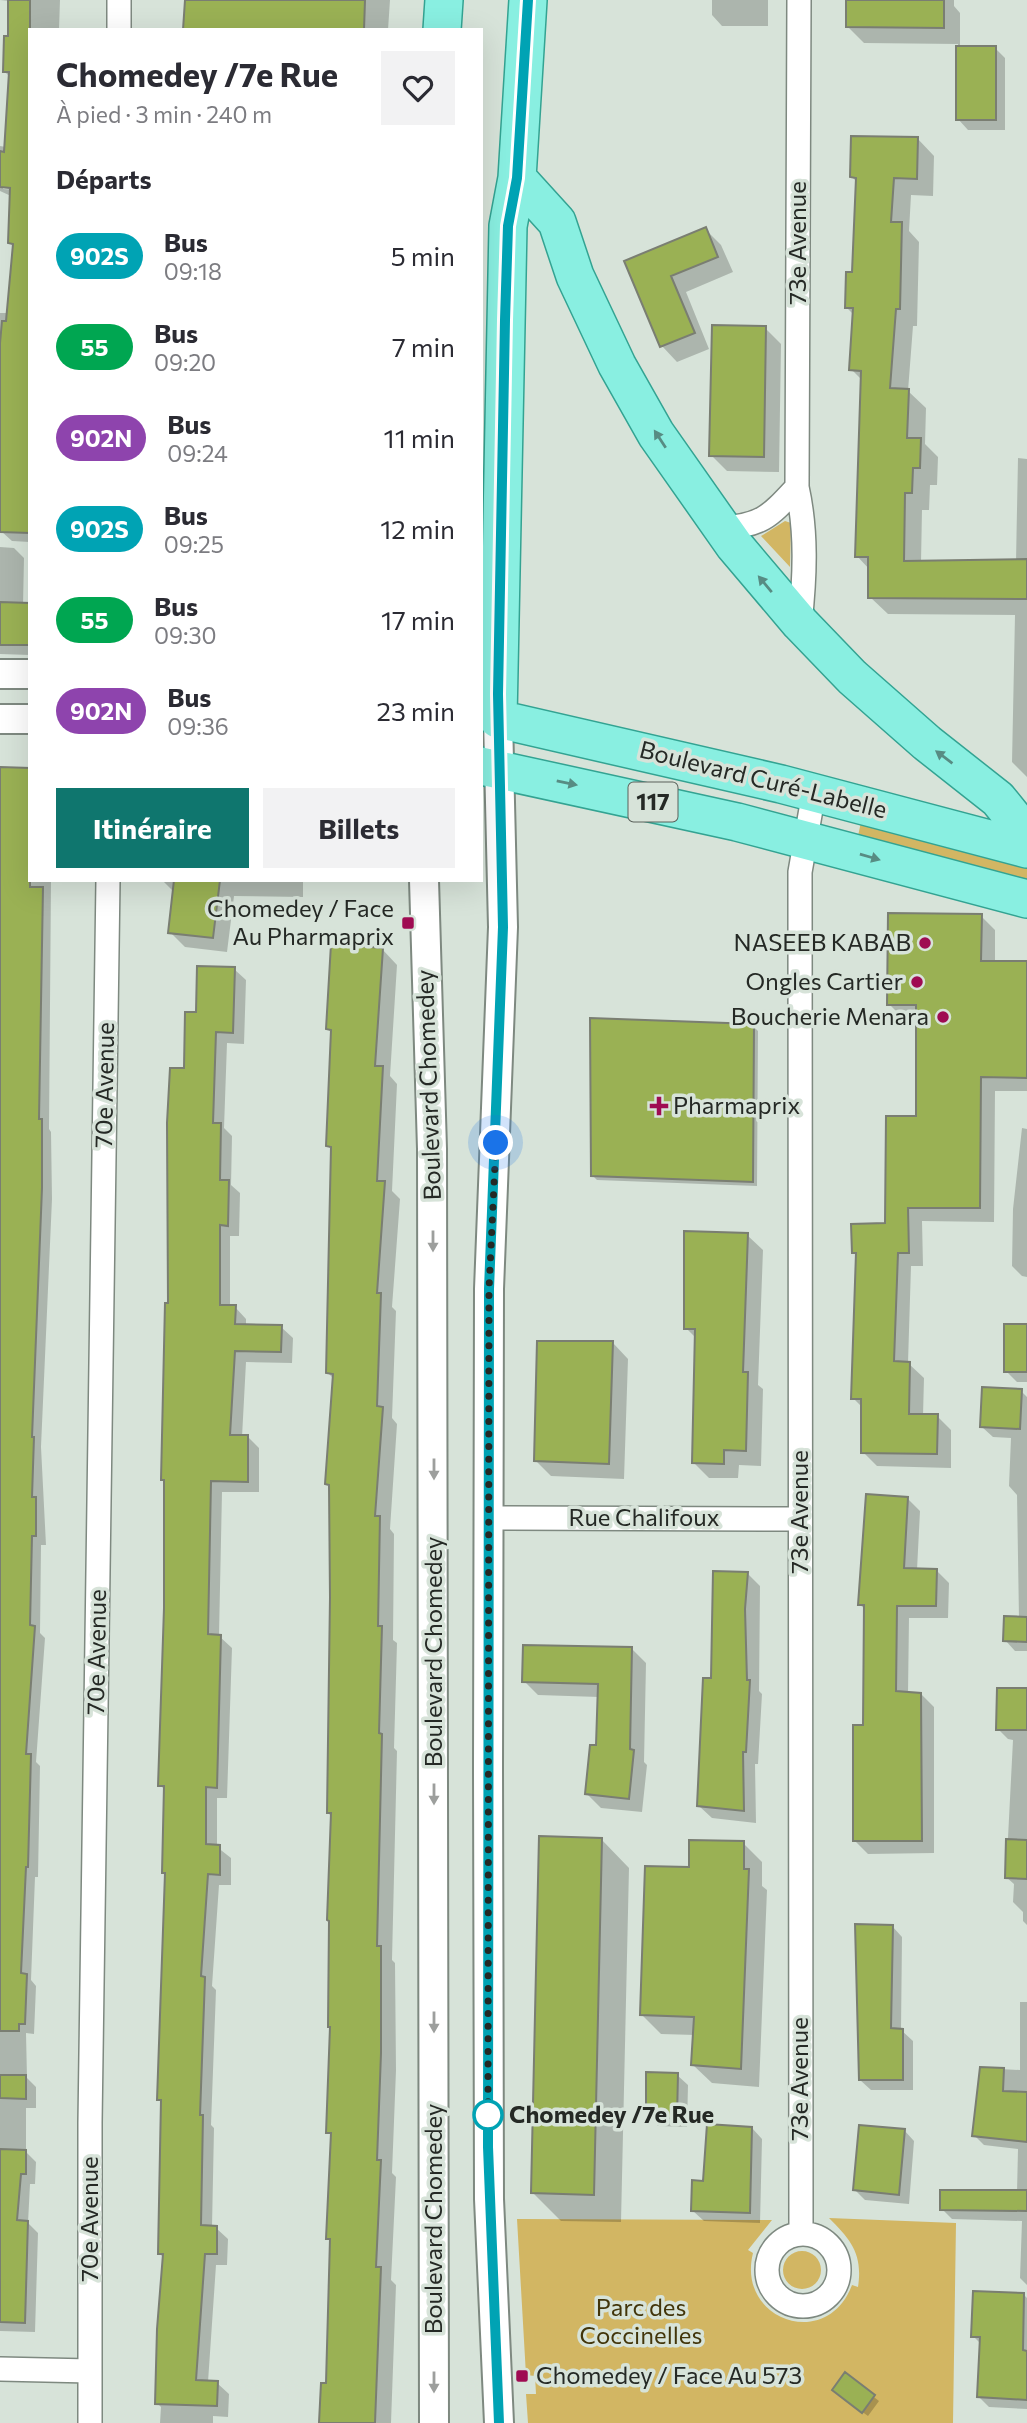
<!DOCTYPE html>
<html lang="fr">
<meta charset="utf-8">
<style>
body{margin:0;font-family:Commissioner,sans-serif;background:#f2f2f3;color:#2b2b33;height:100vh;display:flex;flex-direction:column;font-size:26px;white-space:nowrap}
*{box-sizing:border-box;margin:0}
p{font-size:23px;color:#7c7c81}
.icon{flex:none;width:38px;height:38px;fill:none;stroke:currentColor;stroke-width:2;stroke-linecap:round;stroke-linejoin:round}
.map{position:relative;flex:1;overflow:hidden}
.sheet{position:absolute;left:28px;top:28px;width:455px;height:854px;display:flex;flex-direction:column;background:#fff;border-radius:0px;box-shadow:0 7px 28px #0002}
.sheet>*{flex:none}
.badge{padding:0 14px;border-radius:23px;font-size:24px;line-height:46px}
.you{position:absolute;width:35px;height:35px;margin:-18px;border:5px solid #fff;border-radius:50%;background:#1a73e8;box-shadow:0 0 0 10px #1a73e833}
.map>.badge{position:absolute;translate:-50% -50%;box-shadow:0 0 0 4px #fff}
h2{padding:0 28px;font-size:26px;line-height:63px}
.round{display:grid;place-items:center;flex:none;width:74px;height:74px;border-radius:0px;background:#f2f2f3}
.summary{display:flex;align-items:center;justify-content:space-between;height:119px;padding:0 28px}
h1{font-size:33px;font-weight:700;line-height:52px}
.primary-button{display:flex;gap:14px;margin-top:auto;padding:14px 28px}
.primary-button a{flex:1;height:80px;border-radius:0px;background:#0f766e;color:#fff;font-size:28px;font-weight:700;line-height:80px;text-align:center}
.primary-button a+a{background:#f2f2f3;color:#2b2b33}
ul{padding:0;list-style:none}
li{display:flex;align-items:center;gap:21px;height:91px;padding:0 28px}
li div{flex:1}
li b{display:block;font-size:26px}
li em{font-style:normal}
li .badge{min-width:77px;font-weight:700;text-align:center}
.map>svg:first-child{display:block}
.green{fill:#d2b663}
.shadow{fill:#0003;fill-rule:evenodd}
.building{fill:#9ab154;stroke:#7a7e72;stroke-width:2}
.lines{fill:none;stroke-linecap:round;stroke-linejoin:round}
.minor-casing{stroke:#7e8980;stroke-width:26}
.tertiary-casing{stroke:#7e8980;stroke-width:32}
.primary-casing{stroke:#33a392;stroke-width:40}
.minor{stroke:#fff;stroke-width:23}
.tertiary{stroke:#fff;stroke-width:28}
.primary{stroke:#89efe1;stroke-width:37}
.oneway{fill:#578c83}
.oneway2{fill:#9d9f9d}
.line-casing{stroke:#fff;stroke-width:16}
.line{stroke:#00a3b4;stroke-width:10}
.walk{stroke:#252925;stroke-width:7;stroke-dasharray:0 12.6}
.poi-dot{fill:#9f0b52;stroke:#d7e3d9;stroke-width:2.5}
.stop-dot{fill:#fff;stroke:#00a3b4;stroke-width:3.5}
.labels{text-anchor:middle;stroke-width:7;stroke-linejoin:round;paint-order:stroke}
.shield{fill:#d7e3d9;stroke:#5a615b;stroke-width:2}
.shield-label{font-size:23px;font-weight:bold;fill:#252925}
.street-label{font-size:24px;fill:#252925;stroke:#d7e3d9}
.poi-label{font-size:24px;fill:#252925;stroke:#d7e3d9;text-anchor:end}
.stop-label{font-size:24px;font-weight:bold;fill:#252925;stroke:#d7e3d9;text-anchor:start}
.park-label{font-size:24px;fill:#42350a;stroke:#d7e3d9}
</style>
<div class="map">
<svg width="1027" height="2423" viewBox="0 0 1027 2423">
<rect width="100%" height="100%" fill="#d7e3d9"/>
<path class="green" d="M 785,521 L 791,523 L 790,567 L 761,536 Z
M 861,822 L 1027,867 L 1027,883 L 858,836 Z
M 829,2218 L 956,2223 L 953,2423 L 528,2423 L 526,2394 L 536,2394 L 535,2376 L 526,2375 L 517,2219 L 772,2220 L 748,2250 L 753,2253 C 736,2320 827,2352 852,2285 L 858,2287 C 863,2254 851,2240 829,2218 Z
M783 2270a19 19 0 1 1 38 0a19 19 0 1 1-38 0Z"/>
<path class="shadow" d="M 0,0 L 60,0 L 59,30 L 30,30 L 30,542 L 12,541 L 1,531 L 0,511 L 0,313 L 9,313 L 14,247 L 10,243 L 11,196 L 0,191 L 0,146 L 6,147 L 10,77 L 4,71 L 10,38 L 10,1 ZM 3,185 L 18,190 L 3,189 Z
M 187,0 L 390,0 L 388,30 L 185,30 Z
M 712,0 L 768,0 L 768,26 L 722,26 L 712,15 Z
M 848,0 L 954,0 L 954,6 L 960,13 L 960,48 L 995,48 L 1005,58 L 1005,130 L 968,130 L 958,119 L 958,44 L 864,43 L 847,26 Z
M 917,138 L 934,156 L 933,196 L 911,195 L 909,231 L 919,242 L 917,326 L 913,326 L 908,391 L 926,408 L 925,444 L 938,457 L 937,485 L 930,485 L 929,510 L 922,510 L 921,562 L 1016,561 L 1018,458 L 1027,459 L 1027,777 L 1012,762 L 1015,615 L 888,614 L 870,597 L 870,570 L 857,556 L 862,380 L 851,369 L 854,315 L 846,307 L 854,274 L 858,183 L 852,177 Z
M 705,229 L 721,245 L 733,272 L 686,292 L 709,349 L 677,362 L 662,346 L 626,262 Z
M 765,328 L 781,344 L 779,472 L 727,471 L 711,455 Z
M 0,547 L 14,548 L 24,558 L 23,605 L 30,605 L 30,655 L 0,654 Z
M 0,769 L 30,880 L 51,880 L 49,1129 L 51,1132 L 52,1199 L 41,1447 L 46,1545 L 41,1545 L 40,1633 L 45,1638 L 36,1762 L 40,1766 L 38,1877 L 35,1877 L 31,1980 L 36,1986 L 34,2034 L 26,2033 L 27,2078 L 36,2087 L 36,2108 L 26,2108 L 26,2152 L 36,2162 L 35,2184 L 30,2184 L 28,2223 L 38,2233 L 35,2332 L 0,2331 Z
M 162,880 L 303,880 L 303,897 L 234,896 L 227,952 L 185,947 L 170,932 L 175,893 Z
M 981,916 L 995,930 L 995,962 L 1027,963 L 1027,1091 L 995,1091 L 994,1222 L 922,1221 L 923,1266 L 911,1266 L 908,1363 L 924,1378 L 923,1416 L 937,1416 L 951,1430 L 951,1468 L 877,1466 L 863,1452 L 863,1408 L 853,1398 L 858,1256 L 854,1253 L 887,1225 L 918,1118 L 918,1018 L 903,1018 L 889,1004 Z
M 382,949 L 397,965 L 390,1076 L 397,1084 L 392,1191 L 400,1199 L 392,1307 L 396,1311 L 392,1418 L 397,1424 L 390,1529 L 394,1534 L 393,1640 L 397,1643 L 394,1748 L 397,1751 L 392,1960 L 395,1963 L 396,2070 L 392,2173 L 396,2177 L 391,2280 L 396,2285 L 391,2423 L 321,2423 L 328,2385 L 331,2241 L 328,2238 L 333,2137 L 328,2132 L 332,1817 L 328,1813 L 331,1488 L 327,1484 L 334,1379 L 328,1373 L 333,1151 L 328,1146 L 333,1034 L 327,1028 Z
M 234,969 L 246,980 L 244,1044 L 227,1043 L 224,1128 L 232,1136 L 231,1185 L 240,1193 L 239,1236 L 230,1236 L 230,1307 L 235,1307 L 246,1319 L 246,1326 L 281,1327 L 293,1338 L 292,1363 L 246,1362 L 242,1437 L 248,1437 L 259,1448 L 259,1492 L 222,1492 L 219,1636 L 232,1648 L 227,1798 L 217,1798 L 217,1847 L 231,1858 L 231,1885 L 219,1885 L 212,1986 L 216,1990 L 211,2125 L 214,2128 L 212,2227 L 216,2228 L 228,2239 L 227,2265 L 216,2265 L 208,2382 L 217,2383 L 229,2394 L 228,2417 L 213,2416 L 213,2423 L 160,2423 L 161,2407 L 157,2403 L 164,2258 L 159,2253 L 163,2103 L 159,2099 L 167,1875 L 164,1872 L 166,1791 L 160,1785 L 166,1608 L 166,1482 L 163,1479 L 169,1305 L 186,1070 L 197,1014 Z
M 753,1026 L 758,1031 L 757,1186 L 597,1180 L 592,1175 Z
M 1022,1128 L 1027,1129 L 1027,1277 L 1022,1276 L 1012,1266 L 1013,1209 Z
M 747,1235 L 763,1250 L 758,1385 L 763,1389 L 761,1466 L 739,1465 L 738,1478 L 709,1478 L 693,1462 L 697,1339 L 686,1328 Z
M 1027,1326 L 1027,1382 L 1017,1382 L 1006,1371 Z
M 613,1343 L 628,1359 L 624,1479 L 551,1476 L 535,1460 Z
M 1021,1391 L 1027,1397 L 1027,1651 L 1015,1651 L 1005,1640 L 1019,1619 L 1017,1495 L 1009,1486 L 1011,1438 L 993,1437 L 982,1427 Z
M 907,1498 L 920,1511 L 917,1570 L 936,1570 L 949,1583 L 948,1618 L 909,1618 L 908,1693 L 921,1694 L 934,1707 L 934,1853 L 868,1854 L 855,1841 L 865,1727 L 866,1610 L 859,1604 Z
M 748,1574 L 760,1586 L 759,1691 L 762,1694 L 758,1764 L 755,1764 L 756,1823 L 712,1818 L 699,1806 L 713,1680 Z
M 632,1649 L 646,1663 L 644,1762 L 647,1765 L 642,1812 L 601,1808 L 587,1794 L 598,1747 L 599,1697 L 538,1695 L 524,1681 Z
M 1027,1690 L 1027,1925 L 1023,1921 L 1023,1912 L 1013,1902 L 1014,1884 L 1006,1877 L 1013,1740 L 1008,1739 L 998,1729 Z
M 601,1839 L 629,1868 L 621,2222 L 561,2221 L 533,2193 Z
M 743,1843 L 762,1862 L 762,1886 L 767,1890 L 759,2087 L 712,2083 L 693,2065 L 695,2035 L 661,2034 L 642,2015 L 691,1869 Z
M 892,1926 L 902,1937 L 901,2030 L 913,2041 L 913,2090 L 871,2090 L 860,2080 Z
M 1020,2002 L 1027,2002 L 1027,2285 L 1020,2278 L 1022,2221 L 952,2219 L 942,2209 L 1017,2192 L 1018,2149 L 984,2145 L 974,2135 L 981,2068 L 1020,2070 Z
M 677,2075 L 688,2085 L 687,2127 L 658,2126 L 647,2116 Z
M 752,2128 L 762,2139 L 760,2223 L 704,2221 L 693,2211 L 705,2183 Z
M 904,2130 L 914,2141 L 909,2204 L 865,2200 L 855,2190 Z
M 1024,2295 L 1027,2298 L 1027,2409 L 989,2407 L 979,2397 L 981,2344 L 973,2336 Z
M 845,2375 L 879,2401 L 868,2416 L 839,2395 Z"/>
<path class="building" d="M 8,0 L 30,0 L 30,533 L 0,532 L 0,343 L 2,321 L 6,321 L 13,244 L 8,243 L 10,188 L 0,187 L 0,151 L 4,152 L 9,72 L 3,72 L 4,36 L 8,36 Z
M 185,0 L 365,0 L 364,30 L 183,30 Z
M 846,0 L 944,0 L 944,28 L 846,27 Z
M 956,46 L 996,46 L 996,120 L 956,120 Z
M 851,136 L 918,137 L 917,179 L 894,178 L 891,222 L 902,222 L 900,309 L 896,309 L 890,388 L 909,389 L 907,438 L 921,438 L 920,468 L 913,468 L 912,493 L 905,493 L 904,561 L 1027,559 L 1027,599 L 868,598 L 868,557 L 855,557 L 861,371 L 849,370 L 853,308 L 845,308 L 846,272 L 852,272 L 856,178 L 850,177 Z
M 706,227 L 718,257 L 671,276 L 695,333 L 660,347 L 624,261 Z
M 712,325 L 766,326 L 764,457 L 709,456 Z
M 0,602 L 30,603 L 30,645 L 0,645 Z
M 0,767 L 30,768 L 30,887 L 43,887 L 39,1119 L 42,1119 L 42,1188 L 32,1437 L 34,1437 L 32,1497 L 36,1497 L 36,1536 L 32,1536 L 30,1625 L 35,1626 L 26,1754 L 31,1754 L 28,1867 L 26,1867 L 21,1973 L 27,1974 L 25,2024 L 19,2024 L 19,2031 L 0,2031 Z
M 174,880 L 220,880 L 213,938 L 168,933 Z
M 888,913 L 982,914 L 981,961 L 1027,961 L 1027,1078 L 981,1077 L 980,1208 L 908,1208 L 909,1253 L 898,1253 L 894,1361 L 910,1362 L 909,1414 L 938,1414 L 937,1454 L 861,1453 L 861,1399 L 851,1399 L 856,1253 L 852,1253 L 851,1224 L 885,1223 L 886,1116 L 916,1116 L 916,1005 L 887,1005 Z
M 331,944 L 383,948 L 375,1066 L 383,1066 L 377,1181 L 385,1181 L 377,1293 L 381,1293 L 377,1406 L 383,1407 L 375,1516 L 380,1516 L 378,1626 L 382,1626 L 379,1733 L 382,1734 L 377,1946 L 381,1946 L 381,2053 L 377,2160 L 381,2160 L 376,2267 L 381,2267 L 375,2423 L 319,2423 L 321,2383 L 326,2383 L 330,2239 L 326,2239 L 331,2133 L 326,2133 L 330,2027 L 328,2027 L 329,1921 L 327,1920 L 331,1813 L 327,1813 L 330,1597 L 329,1485 L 325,1484 L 333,1374 L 326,1373 L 331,1147 L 326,1146 L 331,1030 L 326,1029 Z
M 197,966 L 235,967 L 233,1033 L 216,1032 L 213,1123 L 221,1123 L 220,1180 L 229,1180 L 228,1226 L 220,1225 L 220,1305 L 236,1305 L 235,1324 L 282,1325 L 281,1352 L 235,1351 L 230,1435 L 248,1435 L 248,1482 L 211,1481 L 208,1634 L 221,1635 L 217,1788 L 206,1787 L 206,1844 L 220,1845 L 220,1875 L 208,1874 L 201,1976 L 205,1977 L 200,2115 L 203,2115 L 201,2225 L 217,2226 L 217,2254 L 205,2254 L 196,2380 L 218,2381 L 217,2406 L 155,2404 L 157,2329 L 163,2254 L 158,2254 L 161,2100 L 157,2100 L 165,1873 L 162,1873 L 164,1786 L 158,1786 L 164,1608 L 164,1480 L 161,1480 L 165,1303 L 168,1303 L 167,1123 L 170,1068 L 184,1068 L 185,1012 L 196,1012 Z
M 590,1018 L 754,1024 L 753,1182 L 591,1176 Z
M 684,1231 L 748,1233 L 743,1372 L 748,1372 L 746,1451 L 724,1450 L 724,1464 L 692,1463 L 695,1329 L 684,1329 Z
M 1004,1324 L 1027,1324 L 1027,1372 L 1004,1372 Z
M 537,1341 L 613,1341 L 609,1464 L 534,1461 Z
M 982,1387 L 1022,1389 L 1020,1429 L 980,1427 Z
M 866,1494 L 908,1497 L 904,1568 L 937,1569 L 936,1606 L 897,1606 L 896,1691 L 921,1693 L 922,1841 L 853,1841 L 853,1725 L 863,1725 L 864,1605 L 858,1605 Z
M 713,1571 L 748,1572 L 745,1609 L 747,1680 L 750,1680 L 746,1752 L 743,1752 L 744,1811 L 697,1806 L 703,1678 L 711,1678 Z
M 1004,1616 L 1027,1617 L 1027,1642 L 1003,1641 Z
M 523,1645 L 632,1647 L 630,1749 L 634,1750 L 629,1799 L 585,1794 L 590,1745 L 596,1745 L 598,1684 L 522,1682 Z
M 997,1688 L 1027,1688 L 1027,1730 L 996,1730 Z
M 539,1836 L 602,1838 L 594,2195 L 531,2193 Z
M 1006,1839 L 1027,1840 L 1027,1879 L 1005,1878 Z
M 689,1840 L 744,1841 L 744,1869 L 749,1869 L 741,2069 L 691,2065 L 694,2017 L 640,2015 L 645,1866 L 689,1867 Z
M 855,1924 L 893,1925 L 891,2028 L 903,2029 L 903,2080 L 859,2080 Z
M 980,2067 L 1004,2068 L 1003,2091 L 1027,2092 L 1027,2142 L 972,2136 Z
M 646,2072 L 678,2073 L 677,2118 L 646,2117 Z
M 0,2075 L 26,2075 L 26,2099 L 0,2098 Z
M 707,2124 L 752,2127 L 750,2213 L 691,2211 L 692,2180 L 703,2181 Z
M 859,2125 L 905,2129 L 899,2195 L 853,2190 Z
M 0,2149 L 26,2150 L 26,2174 L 21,2174 L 17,2220 L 28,2221 L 25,2323 L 0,2322 Z
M 940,2190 L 1027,2190 L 1027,2211 L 940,2210 Z
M 973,2291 L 1024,2293 L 1023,2350 L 1027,2351 L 1027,2400 L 977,2397 L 980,2337 L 971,2337 Z
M 845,2372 L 875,2395 L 862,2413 L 832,2390 Z"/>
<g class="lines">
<g class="minor-casing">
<path id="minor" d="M 799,0 L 797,487 C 807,532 805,577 800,623
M 119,30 L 119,0
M 721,528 C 762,526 770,516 797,487
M 488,1518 L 800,1519
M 801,2234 L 800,872 L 814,792
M767 2270a36 36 0 1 1 72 0a36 36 0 1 1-72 0Z
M 0,2369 L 90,2371
M 90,2423 L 90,2123 L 108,880"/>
</g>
<g class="tertiary-casing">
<path id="tertiary" d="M 0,674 L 30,674
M 481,715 L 498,719 L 503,927 L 489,1289 L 488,1768 L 489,2199 L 499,2423
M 0,719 L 30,719
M 424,880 L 432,1149 L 434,2423"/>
</g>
<g class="primary-casing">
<path id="primary" d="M 528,0 L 517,178 L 508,226 L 498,719 L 781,784 L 1027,849
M 442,30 L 444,0
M 517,178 L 557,222 L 575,276 L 617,365 L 656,434 L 734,545 L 800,623 L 852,677 L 927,743 L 998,799 L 1027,835
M 481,766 L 737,822 L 1027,899"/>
</g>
<use href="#minor" class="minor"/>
<use href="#tertiary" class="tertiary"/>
<use href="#primary" class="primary"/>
</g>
<defs><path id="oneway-solid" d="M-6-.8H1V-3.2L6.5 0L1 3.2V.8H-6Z" transform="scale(1.75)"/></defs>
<g class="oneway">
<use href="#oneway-solid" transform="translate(660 439) rotate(-123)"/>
<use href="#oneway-solid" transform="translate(765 584) rotate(-130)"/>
<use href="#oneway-solid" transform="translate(944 757) rotate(-143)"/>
<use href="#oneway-solid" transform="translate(567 783) rotate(12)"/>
<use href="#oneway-solid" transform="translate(870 857) rotate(16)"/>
</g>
<g class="oneway2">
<use href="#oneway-solid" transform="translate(433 1241) rotate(90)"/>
<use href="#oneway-solid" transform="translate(434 1469) rotate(90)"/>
<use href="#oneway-solid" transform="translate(434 1794) rotate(90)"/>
<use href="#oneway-solid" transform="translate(434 2022) rotate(90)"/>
<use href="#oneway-solid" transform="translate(434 2382) rotate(90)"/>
</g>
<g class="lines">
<g class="line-casing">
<path id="line" d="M 499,2423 L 488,2147 L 489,1289 L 503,927 L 498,694 L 505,320 L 508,226 L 517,178 L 528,0"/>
</g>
<use href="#line" class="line"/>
<path class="walk" d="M 488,2115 L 488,2121 L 489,1289 L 496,1143"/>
</g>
<g class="poi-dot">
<rect x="401" y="916" width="14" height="14" rx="3.5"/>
<circle cx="925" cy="943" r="7"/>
<circle cx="917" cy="982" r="7"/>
<circle cx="943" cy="1017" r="7"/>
<path d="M655.5 1095.5h7v7h7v7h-7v7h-7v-7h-7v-7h7z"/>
<rect x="515" y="2369" width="14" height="14" rx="3.5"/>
</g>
<circle class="stop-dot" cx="488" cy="2115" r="14"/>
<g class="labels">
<rect class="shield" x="628.5" y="782.5" width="49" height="39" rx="5"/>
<g class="shield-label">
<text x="653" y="810">117</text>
</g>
<g class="street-label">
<text transform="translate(798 243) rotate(-90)" y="8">73e Avenue</text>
<text transform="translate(763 780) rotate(14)" y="8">Boulevard Curé-Labelle</text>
<text transform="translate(105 1085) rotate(-89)" y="8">70e Avenue</text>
<text transform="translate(429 1085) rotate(-92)" y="8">Boulevard Chomedey</text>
<text transform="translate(800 1512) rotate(-90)" y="8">73e Avenue</text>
<text x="644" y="1526">Rue Chalifoux</text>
<text transform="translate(97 1652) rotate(-89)" y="8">70e Avenue</text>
<text transform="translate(434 1652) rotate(-90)" y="8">Boulevard Chomedey</text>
<text transform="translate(800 2079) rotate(-90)" y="8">73e Avenue</text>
<text transform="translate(90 2219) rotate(-90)" y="8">70e Avenue</text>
<text transform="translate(434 2219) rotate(-90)" y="8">Boulevard Chomedey</text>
</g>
<g class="poi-label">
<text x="394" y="917">Chomedey / Face<tspan x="394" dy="28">Au Pharmaprix</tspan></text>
<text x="911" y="951">NASEEB KABAB</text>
<text x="903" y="990">Ongles Cartier</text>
<text x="929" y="1025">Boucherie Menara</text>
<text x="673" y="1114" text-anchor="start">Pharmaprix</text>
<text x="536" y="2384" text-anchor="start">Chomedey / Face Au 573</text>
</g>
<g class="stop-label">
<text x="509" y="2123">Chomedey /7e Rue</text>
</g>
<g class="park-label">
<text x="641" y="2316">Parc des<tspan x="641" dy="28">Coccinelles</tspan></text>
</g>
</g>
</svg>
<div class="you" style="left:496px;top:1143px"></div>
<section class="sheet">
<div class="summary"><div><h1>Chomedey /7e Rue</h1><p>À pied · 3 min · 240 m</p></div><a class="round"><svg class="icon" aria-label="heart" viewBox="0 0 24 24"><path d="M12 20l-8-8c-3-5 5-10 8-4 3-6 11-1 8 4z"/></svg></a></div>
<h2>Départs</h2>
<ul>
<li><span class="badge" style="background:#00a3b4;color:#fff">902S</span><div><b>Bus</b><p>09:18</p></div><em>5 min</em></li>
<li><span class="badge" style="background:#00a651;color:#fff">55</span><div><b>Bus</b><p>09:20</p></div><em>7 min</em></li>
<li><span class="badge" style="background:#8e44ad;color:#fff">902N</span><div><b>Bus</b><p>09:24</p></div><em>11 min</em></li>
<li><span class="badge" style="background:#00a3b4;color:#fff">902S</span><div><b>Bus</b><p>09:25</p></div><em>12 min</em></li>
<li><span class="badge" style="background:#00a651;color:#fff">55</span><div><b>Bus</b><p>09:30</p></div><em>17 min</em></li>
<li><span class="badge" style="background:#8e44ad;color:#fff">902N</span><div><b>Bus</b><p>09:36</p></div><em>23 min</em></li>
</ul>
<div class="primary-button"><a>Itinéraire</a><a>Billets</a></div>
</section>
</div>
